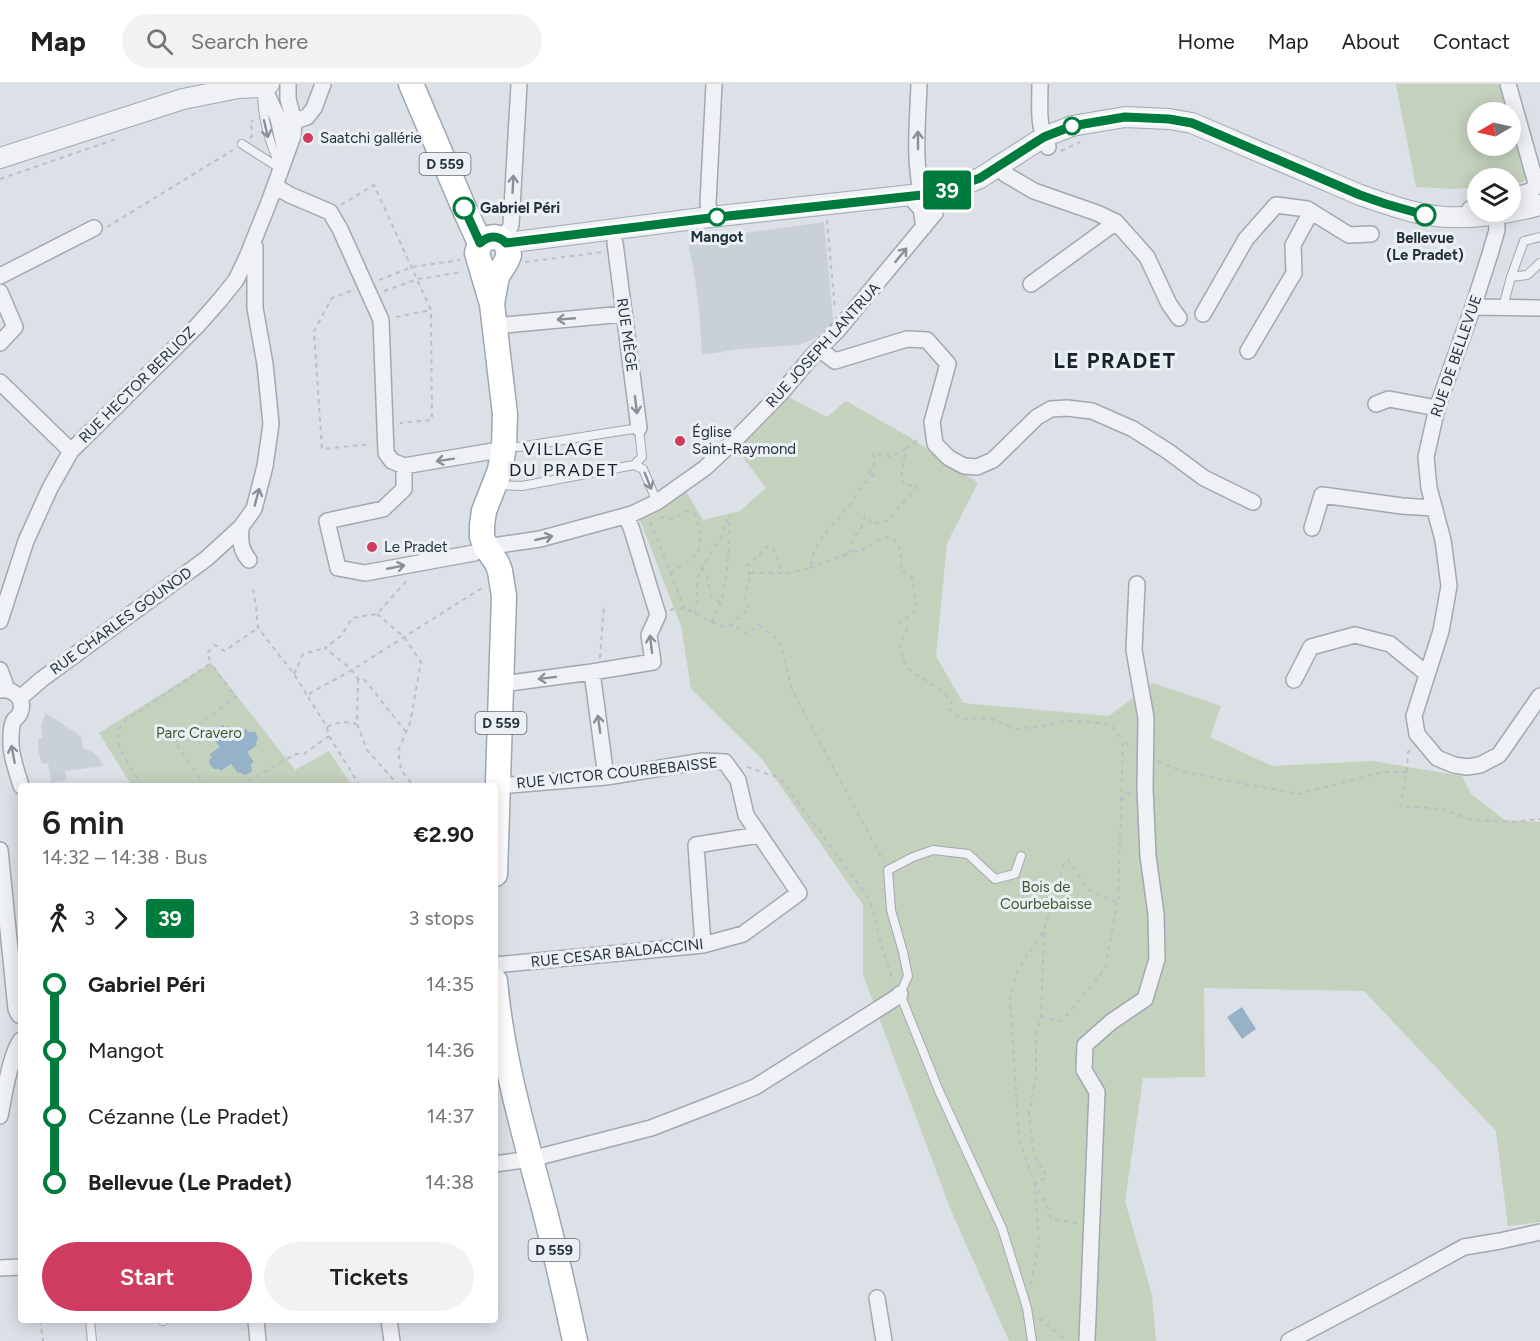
<!DOCTYPE html>
<meta charset="utf-8">
<style>
body{margin:0;font-family:Figtree,sans-serif;background:#f2f2f2;color:#202124;height:100vh;display:flex;flex-direction:column;font-size:22px;white-space:nowrap}
*{box-sizing:border-box;margin:0}
p{font-size:20px;color:#757577}
.icon{flex:none;width:33px;height:33px;fill:none;stroke:currentColor;stroke-width:2;stroke-linecap:round;stroke-linejoin:round}
.map{position:relative;flex:1;overflow:hidden}
.details{position:absolute;left:18px;top:699px;width:480px;height:540px;display:flex;flex-direction:column;background:#fff;border-radius:6px;box-shadow:0 3px 15px #0003}
.details>*{flex:none}
.badge{padding:0 12px;border-radius:4px;font-size:21px;line-height:39px}
.needle{width:39px;rotate:261deg}
.controls{position:absolute;left:1467px;top:18px;display:grid;gap:12px}
.controls a{display:grid;place-items:center;width:54px;height:54px;border-radius:50%;background:#fff;box-shadow:0 3px 15px #0003;font-size:30px}
.map>.badge{position:absolute;translate:-50% -50%;box-shadow:0 0 0 3px #fff}
.legs{display:flex;align-items:center;gap:9px;height:66px;padding:0 24px;font-size:20px}
.legs p{margin-inline-start:auto}
.headline{display:flex;align-items:center;justify-content:space-between;height:102px;padding:0 24px}
h1{font-size:33px;font-weight:600;line-height:45px}
.action{display:flex;gap:12px;margin-top:auto;padding:12px 24px}
.action a{flex:1;height:69px;border-radius:36px;background:#d03c5f;color:#fff;font-size:24px;font-weight:600;line-height:69px;text-align:center}
.action a+a{background:#f2f2f2;color:#202124}
ul{padding:0 24px;list-style:none}
li{display:flex;align-items:center;gap:21px;height:66px;font-size:22px}
li i{display:grid;place-items:center;width:9px;height:100%;margin:0 8px;background:currentColor}
li i::after{content:'';width:15px;height:15px;margin:-8px;border:4px solid;border-radius:50%;background:#fff}
li p{margin-inline-start:auto}
li:first-child i{background:linear-gradient(#0000 50%,currentColor 0)}
li:last-child i{background:linear-gradient(currentColor 50%,#0000 0)}
header{display:flex;align-items:center;gap:36px;box-sizing:border-box;height:84px;padding:0 30px;background:#fff;border-bottom:2px solid #e0e0e0}
header strong{font-size:28px}
nav{display:flex;gap:33px;margin-inline-start:auto;font-size:21px}
.search{width:420px;height:54px;background:#f2f2f2;display:flex;align-items:center;gap:15px;box-sizing:border-box;padding:0 21px;border-radius:33px;color:#757577;font-size:22px}
.map>svg:first-child{display:block}
.built{fill:#cad0d9}
.green{fill:#c4d1bd;fill-rule:evenodd}
.water{fill:#96b2c8}
.lines{fill:none;stroke-linecap:round;stroke-linejoin:round}
.service-casing{stroke:#a2a8b1;stroke-width:10}
.minor-casing{stroke:#a2a8b1;stroke-width:18}
.tertiary-casing{stroke:#a2a8b1;stroke-width:22}
.primary-casing{stroke:#9ba7b3;stroke-width:27}
.path{stroke:#bbbfc5;stroke-width:2;stroke-dasharray:4.5 4.5;stroke-linecap:butt}
.service{stroke:#eff1f5;stroke-width:8}
.minor{stroke:#eff1f5;stroke-width:15}
.tertiary{stroke:#eff1f5;stroke-width:20}
.primary{stroke:#fff;stroke-width:24}
.oneway{stroke:#8a9099}
.line-1-casing{stroke:#fff;stroke-width:14}
.line-1{stroke:#007b3e;stroke-width:9}
.stop-1-dot{fill:#fff;stroke:#007b3e;stroke-width:3}
.poi-dot{fill:#d03c5f;stroke:#ebf0f4;stroke-width:2}
.labels{text-anchor:middle;stroke-width:6;stroke-linejoin:round;paint-order:stroke}
.shield{fill:#ebf0f4;stroke:#616a74;stroke-width:1.5}
.shield-label{font-size:14px;font-weight:bold;fill:#26303d}
.poi-label{font-size:15px;fill:#26303d;stroke:#ebf0f4;text-anchor:start}
.stop-label{font-size:15px;font-weight:bold;fill:#26303d;stroke:#ebf0f4}
.street-label{font-size:15px;fill:#26303d;stroke:#ebf0f4}
.park-label{font-size:15px;fill:#3d5933;stroke:#ebf0f4}
.quarter-label{font-size:18px;letter-spacing:1.5px;fill:#18212e;stroke:#ebf0f4}
.district-label{font-size:21px;font-weight:bold;letter-spacing:1.5px;fill:#18212e;stroke:#ebf0f4}
</style>
<header>
<strong>Map</strong>
<div class="search"><svg class="icon" aria-label="search" viewBox="0 0 24 24"><circle cx="10" cy="10" r="6"/><path d="M15 15l6 6"/></svg>Search here</div>
<nav><a>Home</a><a>Map</a><a>About</a><a>Contact</a></nav>
</header>
<div class="map">
<svg width="1540" height="1257" viewBox="0 0 1540 1257">
<rect width="100%" height="100%" fill="#dce1e7"/>
<path class="built" d="M 824,138 L 834,246 L 799,261 L 739,265 L 702,271 L 700,237 L 695,195 L 688,157 Z
M 46,629 L 81,652 L 83,664 L 94,669 L 99,674 L 104,682 L 65,687 L 67,696 L 51,699 L 52,702 L 48,679 L 42,680 L 38,666 L 38,655 L 43,654 L 41,641 Z"/>
<path class="green" d="M 1396,0 L 1505,0 L 1529,90 L 1523,98 L 1511,99 L 1510,94 L 1478,94 L 1477,103 L 1454,105 L 1416,103 ZM 1478,28 L 1510,28 L 1510,62 L 1478,62 Z
M 788,313 L 827,333 L 846,317 L 911,354 L 978,399 L 947,459 L 936,572 L 963,619 L 1109,632 L 1152,599 L 1221,622 L 1210,653 L 1272,682 L 1372,677 L 1462,692 L 1471,710 L 1505,736 L 1540,738 L 1540,1138 L 1508,1142 L 1496,1047 L 1364,907 L 1204,904 L 1205,993 L 1143,994 L 1125,1117 L 1152,1211 L 1156,1257 L 1009,1257 L 950,1124 L 863,891 L 863,821 L 762,675 L 691,605 L 681,542 L 638,431 L 684,404 L 703,436 L 740,427 L 766,404 L 735,363 Z
M 211,579 L 295,686 L 329,667 L 352,702 L 132,702 L 99,649 Z"/>
<path class="water" d="M 223,641 L 226,644 L 229,642 L 236,652 L 246,645 L 248,648 L 255,648 L 258,654 L 256,659 L 257,661 L 247,668 L 254,678 L 251,680 L 252,687 L 248,690 L 244,691 L 240,688 L 238,689 L 231,680 L 221,687 L 219,685 L 214,685 L 210,681 L 209,676 L 212,673 L 210,670 L 220,663 L 213,654 L 214,652 L 214,649 L 215,645 Z
M 1242,923 L 1256,945 L 1242,955 L 1227,933 Z"/>
<g class="lines">
<g class="service-casing">
<path id="service" d="M 262,7 C 262,35 269,58 280,82
M 242,60 L 281,85
M 1511,193 L 1527,191 L 1540,179
M 1503,223 L 1511,193 L 1524,157 L 1540,153
M 506,362 L 519,363 L 639,344 L 642,373 L 634,381
M 497,401 L 522,402 L 634,381 L 643,385 L 657,418
M 1021,772 L 1015,790 L 995,795 L 968,770 L 933,766 L 913,773 L 888,786 L 891,826 L 903,868 L 908,892 L 900,910 L 939,1007 L 1002,1144 L 1027,1224 L 1032,1257
M 90,1236 L 92,1257
M 163,1236 L 163,1237"/>
</g>
<g class="minor-casing">
<path id="minor" d="M 262,0 L 278,34 L 286,70
M 919,0 C 918,36 913,75 922,111
M 1040,0 C 1040,24 1037,40 1048,63
M 1508,0 L 1536,99 L 1533,106 L 1510,113
M 294,37 L 307,33 L 314,24 L 323,0
M 1001,82 L 1005,90 L 1034,107 L 1097,129 L 1116,138 L 1147,173 L 1169,220 L 1179,234
M 275,102 L 290,111 L 330,128 L 340,145 L 381,236 L 386,369 L 392,377 L 404,382
M 909,112 L 921,125 L 924,143
M 1496,131 L 1497,146 L 1490,170 L 1473,223 L 1437,324 L 1426,373 L 1429,404 L 1443,456 L 1449,502 L 1441,547 L 1414,632 L 1417,650 L 1437,674 L 1454,681 L 1467,683 L 1480,681 L 1499,671 L 1540,612
M 710,133 L 708,119 L 714,0
M 1469,133 L 1470,125 L 1478,121
M 504,157 L 511,141 L 519,0
M 615,159 L 639,344
M 0,192 L 94,144
M 1031,200 L 1116,138
M 0,208 L 15,243 L 0,259
M 1473,223 L 1540,224
M 1203,230 L 1246,155 L 1276,121 L 1307,125 L 1349,151 L 1371,150
M 495,242 L 624,230
M 819,265 L 835,277 L 907,255 L 927,256 L 948,280 L 932,338 L 935,360 L 949,374 L 964,382 L 977,383 L 993,376 L 1037,333 L 1051,325 L 1067,324 L 1092,327 L 1133,345 L 1169,368 L 1204,394 L 1253,418
M 1248,267 L 1294,189 L 1293,161 L 1311,128
M 0,298 L 71,367
M 1376,320 L 1389,315 L 1437,324
M 503,369 L 493,367 L 404,382 L 404,405 L 383,425 L 327,437 L 338,484 L 365,489 L 474,469 L 486,463 L 540,455 L 632,430 L 657,418 L 705,384 L 737,354 L 782,308 L 813,271 L 837,247 L 935,129 L 938,119
M 241,443 C 240,456 240,465 249,476
M 1312,444 L 1322,411 L 1402,422 L 1434,424
M 0,537 L 26,457 L 50,404 L 71,367 L 197,242 L 220,216 L 236,196 L 247,173 L 269,118 L 293,52 L 294,37 L 288,15 L 288,0
M 0,586 L 7,605
M 592,588 L 606,693
M 1294,596 L 1311,563 L 1355,551 L 1390,560 L 1427,590
M 502,600 L 592,588 L 653,578 L 649,551 L 658,531 L 631,443 L 625,432
M 0,606 C 13,604 26,615 20,629 C 19,632 16,634 14,636 C 11,641 11,650 11,655 C 10,671 17,687 21,702
M 20,614 L 42,595 L 206,475 L 241,443 L 254,425 L 265,382 L 271,340 L 265,280 L 255,224 L 255,163
M 0,766 L 16,925 L 19,931
M 703,861 L 696,761 L 759,751
M 495,881 L 703,861 L 743,850 L 799,809 L 746,731 L 738,696 L 725,678 L 703,677 L 606,693 L 499,702
M 0,1032 C 4,1013 10,970 21,956
M 495,1080 L 531,1075 L 651,1044 L 713,1020 L 755,1003 L 897,913 L 900,910
M 0,1184 L 21,1183
M 877,1214 L 884,1257
M 256,1236 L 258,1257
M 389,1236 L 392,1257
M 1087,1257 L 1097,1008 L 1084,986 L 1085,961 L 1111,938 L 1145,915 L 1157,875 L 1156,830 L 1148,772 L 1145,704 L 1146,634 L 1134,566 L 1137,500
M 1289,1257 L 1395,1201 L 1464,1163 L 1500,1157 L 1540,1148"/>
</g>
<g class="tertiary-casing">
<path id="tertiary" d="M 0,74 L 183,15 L 238,4 L 262,3 L 269,0
M 506,159 L 710,133 L 939,108 L 961,102 L 980,94 L 1044,53 L 1072,42 L 1125,33 L 1169,35 L 1192,39 L 1360,111 C 1381,118 1402,126 1423,130 C 1462,138 1503,131 1540,121"/>
</g>
<g class="primary-casing">
<path id="primary" d="M 411,0 L 464,124 L 480,159
M 492,220 L 497,192 L 506,178 L 509,171 L 506,159 L 499,154 L 494,153 L 484,155 L 480,159 L 477,169 L 492,220 L 505,330 L 504,362 L 500,386 L 484,427 L 482,441 L 482,453 L 486,463 L 497,479 L 500,487 L 504,512 L 495,790
M 495,897 C 502,976 525,1052 545,1128 C 556,1171 566,1214 575,1257"/>
</g>
<path class="path" d="M 250,54 L 252,52 L 251,37 L 253,37
M 1061,67 L 1080,58
M 0,95 L 116,55
M 341,121 L 374,101 L 431,226 L 432,336 L 400,339
M 827,136 L 835,226
M 107,143 L 233,66
M 525,178 L 603,168
M 379,196 L 412,183 L 460,176
M 351,207 L 332,214 L 314,247 L 322,365 L 371,360
M 384,207 L 418,195 L 463,188
M 396,233 L 431,226
M 906,365 L 920,354
M 660,433 L 672,435 L 687,427 L 695,430 L 701,451 L 698,470 L 670,490
M 649,439 L 651,439 L 684,524
M 702,484 C 703,486 707,491 707,493 C 711,504 707,513 720,518
M 810,484 L 849,469 L 835,475
M 750,491 L 746,482 L 757,473 L 768,462 L 773,464 L 783,489
M 253,505 L 256,523 L 258,544 L 294,590 L 307,611
M 670,526 L 684,524 L 723,543 L 734,541 L 747,550 L 759,541 L 780,557 L 792,606 L 884,778
M 377,530 L 404,553 L 421,578 L 410,639 L 398,667 L 401,686 L 414,702
M 695,530 L 697,516 L 697,496 L 702,483 L 720,455 L 729,431
M 711,538 C 729,514 729,462 729,432
M 730,542 L 749,524 L 744,516 L 751,489 L 789,489 L 810,484 L 814,467 L 825,449 L 850,421 L 860,404 L 876,389 L 867,391 L 875,378 L 873,369 L 892,373 L 906,365 L 901,393 L 904,401 L 917,402 L 889,436 L 873,440 L 865,432 L 860,447 L 854,452 L 849,469 L 865,465 L 878,456 L 890,452 C 903,462 901,471 901,486 L 912,493 L 916,518 L 914,529 L 900,538 L 907,545 L 900,559 L 904,579 L 911,587 L 939,605 L 952,617 L 949,625 L 961,635 L 990,634 L 1016,645 L 1043,642 L 1064,637 L 1090,638 L 1110,640 L 1123,657
M 600,574 L 604,520
M 294,590 L 303,570 L 325,564
M 358,595 L 357,640 L 367,666 L 399,702
M 327,643 C 338,638 345,637 356,640
M 406,648 L 364,595 L 358,595 L 352,586 L 325,564 L 342,551 L 352,534 L 377,530 L 407,496
M 1158,677 L 1183,688 L 1299,710 L 1383,688 L 1407,688 L 1400,722 L 1442,725 L 1472,736 L 1511,738 L 1540,735
M 747,683 L 780,694 L 870,816 L 882,864 L 893,897
M 1407,688 L 1408,668 L 1412,666
M 142,702 L 119,664 L 118,651 L 122,639 L 211,579 L 207,569 L 215,561 L 224,567 L 258,544
M 205,702 L 175,658 L 236,613 L 211,580
M 240,702 L 283,677 L 296,670 L 304,670 L 329,652
M 360,702 L 329,652 L 327,643 L 307,611 L 352,586 L 485,502
M 1121,717 L 1129,709 L 1132,712
M 1041,933 L 1062,937 L 1105,885 L 1117,819
M 1077,1139 L 1051,1135 L 1047,1121 L 1035,1100 L 1019,1055 L 1010,914 L 1017,887 L 1044,846 L 1063,782 L 1068,776 L 1089,806 L 1118,819 L 1123,657 L 1132,663
M 1031,1200 L 1039,1159 L 1035,1100 L 1047,1093 L 1034,1070 L 1029,1030 L 1036,993 L 1036,951 L 1041,933 L 1044,847
M 1039,1234 L 1067,1257
M 40,1236 L 43,1257"/>
<use href="#service" class="service"/>
<use href="#minor" class="minor"/>
<use href="#tertiary" class="tertiary"/>
<use href="#primary" class="primary"/>
</g>
<defs><path id="oneway-shaft" d="M-6 0H5M1.5-3L5.5 0L1.5 3" fill="none" stroke-width="1.6" stroke-linecap="round" stroke-linejoin="round" transform="scale(1.5)"/></defs>
<g class="oneway">
<use href="#oneway-shaft" transform="translate(266 45) rotate(77)"/>
<use href="#oneway-shaft" transform="translate(918 56) rotate(-90)"/>
<use href="#oneway-shaft" transform="translate(513 100) rotate(-87)"/>
<use href="#oneway-shaft" transform="translate(901 171) rotate(-51)"/>
<use href="#oneway-shaft" transform="translate(566 235) rotate(175)"/>
<use href="#oneway-shaft" transform="translate(636 321) rotate(83)"/>
<use href="#oneway-shaft" transform="translate(445 376) rotate(171)"/>
<use href="#oneway-shaft" transform="translate(648 397) rotate(68)"/>
<use href="#oneway-shaft" transform="translate(257 413) rotate(-75)"/>
<use href="#oneway-shaft" transform="translate(544 454) rotate(-13)"/>
<use href="#oneway-shaft" transform="translate(396 483) rotate(-11)"/>
<use href="#oneway-shaft" transform="translate(651 560) rotate(-97)"/>
<use href="#oneway-shaft" transform="translate(547 594) rotate(173)"/>
<use href="#oneway-shaft" transform="translate(599 640) rotate(-98)"/>
<use href="#oneway-shaft" transform="translate(13 670) rotate(-101)"/>
</g>
<g class="lines">
<g class="line-1-casing">
<path id="line-1" d="M 464,124 L 480,159 C 489,151 498,151 506,159 L 710,134 L 922,111 L 947,106 L 980,94 L 1044,53 L 1072,42 L 1125,33 L 1169,35 L 1192,39 L 1360,111 L 1386,120 L 1425,131"/>
</g>
<use href="#line-1" class="line-1"/>
</g>
<g class="stop-1-dot">
<circle cx="1072" cy="42" r="8"/>
<circle cx="464" cy="124" r="10"/>
<circle cx="1425" cy="131" r="10"/>
<circle cx="717" cy="133" r="8"/>
</g>
<g class="poi-dot">
<circle cx="308" cy="54" r="6"/>
<circle cx="680" cy="357" r="6"/>
<circle cx="372" cy="463" r="6"/>
</g>
<g class="labels">
<g class="shield">
<rect x="419.5" y="69" width="51" height="22" rx="4.5"/>
<rect x="475.5" y="628" width="51" height="22" rx="4.5"/>
<rect x="528.5" y="1155" width="51" height="22" rx="4.5"/>
</g>
<g class="shield-label">
<text x="445" y="85">D 559</text>
<text x="501" y="644">D 559</text>
<text x="554" y="1171">D 559</text>
</g>
<g class="poi-label">
<text x="320" y="59">Saatchi gallérie</text>
<text x="692" y="353">Église<tspan x="692" dy="17">Saint-Raymond</tspan></text>
<text x="384" y="468">Le Pradet</text>
</g>
<g class="stop-label">
<text x="480" y="129" text-anchor="start">Gabriel Péri</text>
<text x="717" y="158">Mangot</text>
<text x="1425" y="159">Bellevue<tspan x="1425" dy="17">(Le Pradet)</tspan></text>
</g>
<g class="street-label">
<text transform="translate(627 251) rotate(82)" y="5">RUE MÈGE</text>
<text transform="translate(823 261) rotate(-48)" y="5">RUE JOSEPH LANTRUA</text>
<text transform="translate(1456 272) rotate(-71)" y="5">RUE DE BELLEVUE</text>
<text transform="translate(137 301) rotate(-45)" y="5">RUE HECTOR BERLIOZ</text>
<text transform="translate(121 537) rotate(-36)" y="5">RUE CHARLES GOUNOD</text>
<text transform="translate(617 689) rotate(-6)" y="5">RUE VICTOR COURBEBAISSE</text>
<text transform="translate(617 869) rotate(-6)" y="5">RUE CESAR BALDACCINI</text>
</g>
<g class="park-label">
<text x="199" y="654">Parc Cravero</text>
<text x="1046" y="808">Bois de<tspan x="1046" dy="17">Courbebaisse</tspan></text>
</g>
<g class="quarter-label">
<text x="564" y="371">VILLAGE<tspan x="564" dy="21">DU PRADET</tspan></text>
</g>
<g class="district-label">
<text x="1115" y="284">LE PRADET</text>
</g>
</g>
</svg>
<div class="controls">
<a><svg class="needle" viewBox="-14 -14 28 28"><path d="M0-13l5 13h-10z" fill="#e53935"/><path d="M0 13l5-13h-10z" fill="#757577"/></svg></a>
<a><svg class="icon" aria-label="layers" viewBox="0 0 24 24"><path d="M12 4l9 5-9 5-9-5zM3 14l9 5 9-5"/></svg></a>
</div>
<b class="badge" style="left:947px;top:106px;background:#007b3e;color:#fff">39</b>
<section class="details">
<div class="headline"><div><h1>6 min</h1><p>14:32 – 14:38 · Bus</p></div><b>€2.90</b></div>
<div class="legs"><svg class="icon" aria-label="walk" viewBox="0 0 24 24"><circle cx="13" cy="4" r="2"/><path d="M13 8l-2 6 4 7M11 14l-3 7M7 12l3-4h3l4 4"/></svg>3<svg class="icon" aria-label="forward" viewBox="0 0 24 24"><path d="M9 5l7 7-7 7"/></svg><b class="badge" style="background:#007b3e;color:#fff">39</b><p>3 stops</p></div>
<ul>
<li><i style="color:#007b3e"></i><b>Gabriel Péri</b><p>14:35</p></li>
<li><i style="color:#007b3e"></i><span>Mangot</span><p>14:36</p></li>
<li><i style="color:#007b3e"></i><span>Cézanne (Le Pradet)</span><p>14:37</p></li>
<li><i style="color:#007b3e"></i><b>Bellevue (Le Pradet)</b><p>14:38</p></li>
</ul>
<div class="action"><a>Start</a><a>Tickets</a></div>
</section>
</div>
